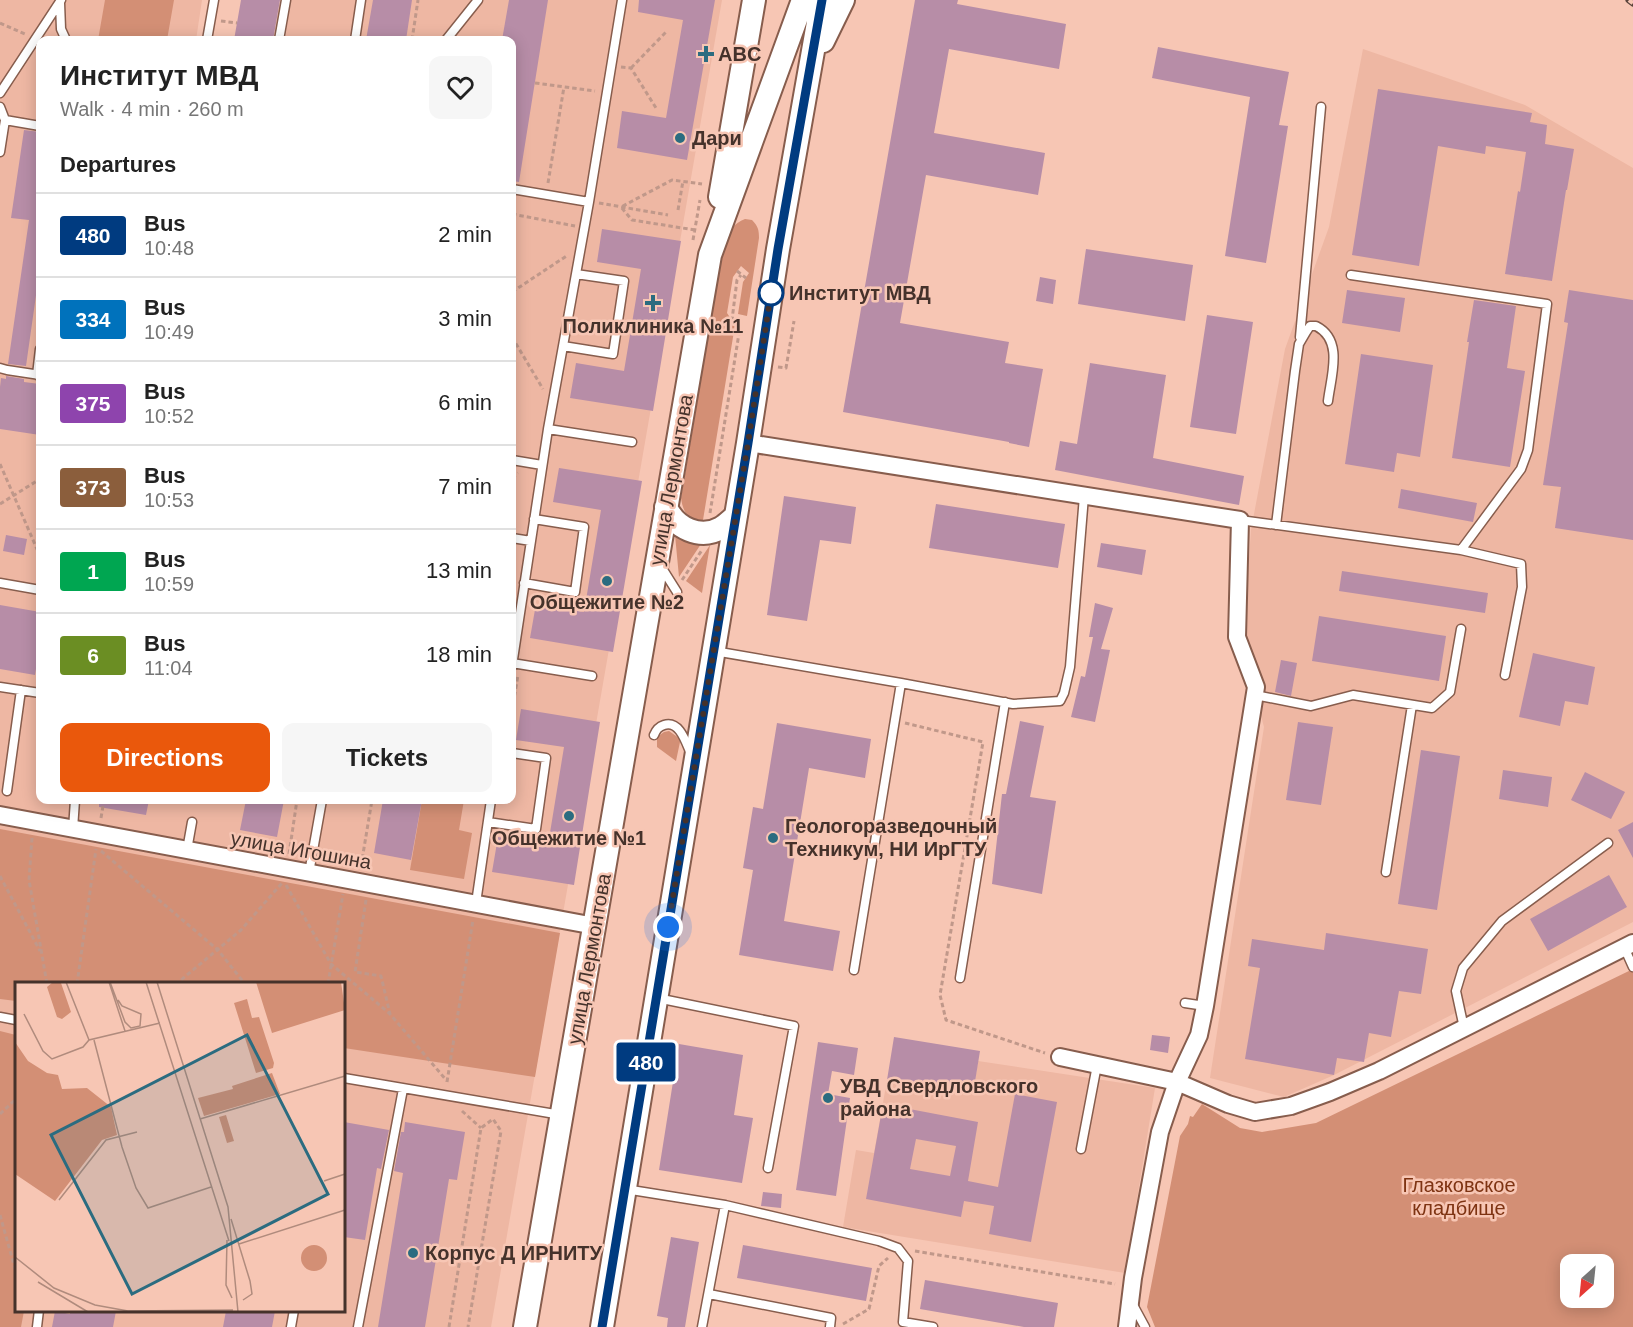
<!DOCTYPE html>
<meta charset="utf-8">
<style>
body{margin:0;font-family:Helvetica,sans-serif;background:#f6f6f6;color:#222;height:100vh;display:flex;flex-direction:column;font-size:22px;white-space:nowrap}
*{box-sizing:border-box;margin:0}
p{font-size:20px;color:#767676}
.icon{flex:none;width:33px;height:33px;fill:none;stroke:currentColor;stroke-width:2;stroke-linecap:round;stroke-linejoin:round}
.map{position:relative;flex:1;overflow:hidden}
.details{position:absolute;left:36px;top:36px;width:480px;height:768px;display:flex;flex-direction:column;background:#fff;border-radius:12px;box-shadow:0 3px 15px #0003}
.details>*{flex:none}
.badge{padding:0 12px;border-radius:4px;font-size:21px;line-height:39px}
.needle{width:39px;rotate:207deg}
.controls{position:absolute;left:1560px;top:1254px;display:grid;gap:12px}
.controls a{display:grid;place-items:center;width:54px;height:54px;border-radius:12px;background:#fff;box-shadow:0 3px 15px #0003;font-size:30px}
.you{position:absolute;width:30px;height:30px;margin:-15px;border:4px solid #fff;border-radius:50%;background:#1a73e8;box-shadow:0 0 0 9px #1a73e833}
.map>.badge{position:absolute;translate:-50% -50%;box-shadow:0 0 0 3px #fff}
h2{padding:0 24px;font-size:22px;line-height:54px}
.round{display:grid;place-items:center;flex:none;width:63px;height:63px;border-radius:12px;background:#f6f6f6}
.summary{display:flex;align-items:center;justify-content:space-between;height:102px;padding:0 24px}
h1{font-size:28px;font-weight:600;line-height:45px}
.button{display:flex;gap:12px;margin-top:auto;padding:12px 24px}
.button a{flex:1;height:69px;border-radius:12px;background:#ea580c;color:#fff;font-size:24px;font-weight:600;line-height:69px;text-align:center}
.button a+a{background:#f6f6f6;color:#222}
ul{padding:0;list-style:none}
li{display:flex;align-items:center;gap:18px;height:84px;padding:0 24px;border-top:2px solid #e0e0e0}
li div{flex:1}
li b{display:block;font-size:22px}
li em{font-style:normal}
li .badge{min-width:66px;font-weight:700;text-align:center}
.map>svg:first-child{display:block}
.built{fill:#eeb7a3;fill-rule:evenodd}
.green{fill:#d38f75;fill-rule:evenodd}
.building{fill:#b78da7;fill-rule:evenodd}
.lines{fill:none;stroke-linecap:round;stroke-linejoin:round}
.service-casing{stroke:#875d4d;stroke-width:11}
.minor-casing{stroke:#875d4d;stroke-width:20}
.secondary-casing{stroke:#875d4d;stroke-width:26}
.path{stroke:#c0988a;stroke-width:3;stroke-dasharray:4.5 3;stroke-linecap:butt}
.service{stroke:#fff;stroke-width:8}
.minor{stroke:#fff;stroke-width:16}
.secondary{stroke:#fff;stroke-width:22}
.rail-casing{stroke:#59433b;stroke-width:7}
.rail{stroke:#f7c6b4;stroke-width:4.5;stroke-dasharray:14;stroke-linecap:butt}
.line-casing{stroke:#fff;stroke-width:14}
.line{stroke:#003b80;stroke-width:9}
.walk{stroke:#45322b;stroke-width:6;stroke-dasharray:0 10.8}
.poi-dot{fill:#2b6c80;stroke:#f7c6b4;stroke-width:2}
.stop-dot{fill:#fff;stroke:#003b80;stroke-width:3}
.labels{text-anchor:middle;stroke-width:5;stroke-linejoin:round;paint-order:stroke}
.poi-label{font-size:20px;font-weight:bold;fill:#45322b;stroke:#f7c6b4;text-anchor:start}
.stop-label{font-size:20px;font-weight:bold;fill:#45322b;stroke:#f7c6b4;text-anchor:start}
.street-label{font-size:20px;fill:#45322b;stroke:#f7c6b4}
.park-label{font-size:20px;fill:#7e3312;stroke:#f7c6b4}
.inset-road{fill:none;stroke:#b08b7d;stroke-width:1.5}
.view{fill:#2b6c80;fill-opacity:0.15;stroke:#2b6c80;stroke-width:3}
.inset-edge{fill:none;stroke:#45322b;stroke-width:3}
</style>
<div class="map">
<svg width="1633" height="1327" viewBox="0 0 1633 1327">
<rect width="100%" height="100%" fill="#f7c6b4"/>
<path class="built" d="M 0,0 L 202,0 L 196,40 L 40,40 L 40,800 L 512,800 L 512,40 L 285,40 L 291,0 L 722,0 L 491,1327 L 0,1327 ZM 16,984 L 344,984 L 344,1310 L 16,1310 Z
M 1363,49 L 1525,105 L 1633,168 L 1633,922 L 1334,1075 L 1284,1097 L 1210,1078 L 1264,727 L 1243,647 L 1251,530 L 1285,349 L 1329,227 Z
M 978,1061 L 1155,1088 L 1125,1273 L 843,1227 L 856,1150 L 874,1153 L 887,1080 L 973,1094 Z"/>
<path class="green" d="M 105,0 L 174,0 L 167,40 L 98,40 Z
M 745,219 L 752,220 C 758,226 759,230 759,238 L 747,316 L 738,314 L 743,282 L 749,273 L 741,266 L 733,277 L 727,313 L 735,325 L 703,520 C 688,521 683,512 681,498 L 724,243 C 727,232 734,223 745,219 Z
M 675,535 L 689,542 L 701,544 L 679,577 Z
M 710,545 L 702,593 L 686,581 Z
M 669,731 L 679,738 L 680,742 L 676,761 L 657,747 L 657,737 L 664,732 Z
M 422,800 L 464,800 L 459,830 L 472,833 L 464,879 L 410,870 Z
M 0,829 L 560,933 L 535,1077 L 344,1048 L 344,984 L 16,984 L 16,1001 L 0,999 Z
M 1633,969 L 1633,1327 L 1155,1327 L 1147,1307 L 1180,1136 L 1188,1124 L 1190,1116 L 1193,1117 L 1202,1104 L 1240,1128 L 1262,1132 L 1316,1123 ZM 1570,1264 L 1604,1264 L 1604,1298 L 1570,1298 Z
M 0,1031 L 16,1035 L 16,1310 L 24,1311 L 21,1327 L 0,1327 Z"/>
<path class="building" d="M 241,0 L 280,0 L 273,40 L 234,40 Z
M 373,0 L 412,0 L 406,40 L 366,40 Z
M 509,0 L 548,0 L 519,182 L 512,181 L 512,40 L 502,40 Z
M 639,0 L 715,0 L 687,160 L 617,148 L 622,111 L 666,118 L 683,20 L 638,12 Z
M 915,0 L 958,0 L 957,4 L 1066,24 L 1059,69 L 949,49 L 934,133 L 1045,153 L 1038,195 L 926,175 L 900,323 L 1009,342 L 1005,363 L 1043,369 L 1029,447 L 1009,443 L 1009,442 L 843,412 Z
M 1158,47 L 1289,72 L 1279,125 L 1288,126 L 1266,263 L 1225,256 L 1250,97 L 1152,78 Z
M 1378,89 L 1532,113 L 1530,122 L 1547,125 L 1545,144 L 1574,149 L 1567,190 L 1566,190 L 1552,281 L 1505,274 L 1518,191 L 1520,192 L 1526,152 L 1486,146 L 1485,154 L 1438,146 L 1419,266 L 1352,255 Z
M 24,130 L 40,132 L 40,267 L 26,366 L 8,364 L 29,220 L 11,218 Z
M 602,229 L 681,241 L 653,411 L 570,398 L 576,363 L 624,371 L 641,269 L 597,262 Z
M 1086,249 L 1193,265 L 1185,321 L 1078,304 Z
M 1040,277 L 1056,280 L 1053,304 L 1036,301 Z
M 1347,290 L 1405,298 L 1400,332 L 1342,323 Z
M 1569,290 L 1633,300 L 1633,540 L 1555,528 L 1561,487 L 1543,485 L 1568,323 L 1564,322 Z
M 1474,300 L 1516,306 L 1507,368 L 1525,371 L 1510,467 L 1452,458 L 1469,342 L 1467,342 Z
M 1207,315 L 1253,322 L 1236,434 L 1190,427 Z
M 1361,354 L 1433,365 L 1420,457 L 1397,453 L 1394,472 L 1345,464 Z
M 1090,363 L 1166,375 L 1153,458 L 1244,476 L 1239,505 L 1055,470 L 1060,441 L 1077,444 Z
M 6,376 L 24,379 L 24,382 L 40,384 L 40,435 L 0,429 L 0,387 L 1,378 L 6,379 Z
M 559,468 L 642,481 L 613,652 L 530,638 L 536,604 L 584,612 L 601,510 L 553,502 Z
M 1401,489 L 1477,503 L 1473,522 L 1398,508 Z
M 784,496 L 856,507 L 851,544 L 820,540 L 807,621 L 767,615 Z
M 936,504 L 1065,524 L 1058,568 L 929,548 Z
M 6,535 L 27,539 L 24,555 L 3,551 Z
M 1101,543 L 1146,550 L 1142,575 L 1097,567 Z
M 1342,571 L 1488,593 L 1485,613 L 1339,591 Z
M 1095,603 L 1113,608 L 1101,649 L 1110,650 L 1095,722 L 1071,717 L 1081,676 L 1085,677 L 1093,637 L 1089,637 Z
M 0,605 L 40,612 L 40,644 L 35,675 L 0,669 Z
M 1319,616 L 1446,636 L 1439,681 L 1312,661 Z
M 1533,653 L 1595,667 L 1588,705 L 1565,701 L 1560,726 L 1519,717 Z
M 1281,660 L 1297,663 L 1291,696 L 1275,692 Z
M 521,709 L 600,722 L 574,885 L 492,872 L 498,837 L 548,845 L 564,747 L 516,740 Z
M 1020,721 L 1044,726 L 1030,797 L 1056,801 L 1042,894 L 992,884 L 1002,794 L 1006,794 Z
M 1298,722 L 1333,727 L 1321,805 L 1286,800 Z
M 777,723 L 871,739 L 865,778 L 809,768 L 784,921 L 840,931 L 833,971 L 739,955 L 753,870 L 743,868 L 753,807 L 763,809 Z
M 1421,750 L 1460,756 L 1437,910 L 1398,904 Z
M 1503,770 L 1552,777 L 1548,807 L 1499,799 Z
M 1585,772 L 1625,792 L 1611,819 L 1571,800 Z
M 99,800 L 149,800 L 146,815 L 99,807 Z
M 246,800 L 284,800 L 277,837 L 240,830 Z
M 383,800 L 422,800 L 411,860 L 374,853 Z
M 1633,822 L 1633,858 L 1618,830 Z
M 1609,875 L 1627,907 L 1548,951 L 1530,919 Z
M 1326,933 L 1428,949 L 1421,994 L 1399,991 L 1391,1037 L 1369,1033 L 1364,1062 L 1337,1058 L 1334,1075 L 1245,1059 L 1260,968 L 1248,966 L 1252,939 L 1324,950 Z
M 1152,1035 L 1170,1037 L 1168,1053 L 1150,1050 Z
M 894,1037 L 980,1051 L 973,1094 L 887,1080 Z
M 818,1042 L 858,1048 L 854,1075 L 832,1071 L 828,1094 L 850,1098 L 836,1196 L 796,1190 Z
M 679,1044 L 743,1055 L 734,1115 L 753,1118 L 742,1183 L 659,1170 Z
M 1015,1094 L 1057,1102 L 1031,1242 L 989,1234 L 994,1206 L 964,1201 L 961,1217 L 866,1199 L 883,1104 L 978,1122 L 968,1181 L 998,1187 ZM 916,1139 L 956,1146 L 950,1176 L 910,1169 Z
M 344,1122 L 389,1130 L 381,1169 L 377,1168 L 365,1240 L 344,1237 Z
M 405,1122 L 465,1132 L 457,1180 L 449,1179 L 425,1327 L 378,1327 L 403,1173 L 394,1171 L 401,1132 L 404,1132 Z
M 763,1192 L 782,1194 L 781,1208 L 761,1206 Z
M 671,1237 L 699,1242 L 685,1327 L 667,1327 L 668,1318 L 657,1316 Z
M 743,1245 L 872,1268 L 866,1301 L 737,1278 Z
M 925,1280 L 1058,1303 L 1054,1327 L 1024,1327 L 920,1309 Z
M 55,1311 L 70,1314 L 70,1311 L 116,1311 L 113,1327 L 52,1327 Z
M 226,1311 L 275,1311 L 272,1327 L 223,1327 Z"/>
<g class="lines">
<g class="service-casing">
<path id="service" d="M 60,3 L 61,29 L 66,40
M 207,40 L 214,0
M 279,40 L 286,0
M 355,40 L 361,0
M 446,40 L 478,0
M 0,93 L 61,0
M 0,107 L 5,120 L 40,126
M 0,152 L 5,120
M 512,189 L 589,202
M 1351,275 L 1547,304 L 1528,450 L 1521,469 L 1461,550
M 1300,337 L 1321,107
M 563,346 L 613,354 L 624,281 L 576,274
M 0,368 L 7,370 L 40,375
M 37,375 L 40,349
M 548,429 L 632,442
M 512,460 L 542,465
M 1240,520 L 1461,550 L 1521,564 L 1522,587 L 1505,675
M 1276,525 L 1295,371 L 1299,344 L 1306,332 L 1310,326 L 1316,326 C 1344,340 1331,376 1328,401
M 512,538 L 531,541
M 660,565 L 677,592
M 0,583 L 40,590
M 524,583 L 575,592 L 584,527 L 534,519
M 714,651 L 901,683 L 1013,704 L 1060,701 L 1064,693 L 1070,667 L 1084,496
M 512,663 L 592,676
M 512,666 L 548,429 L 589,202 L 622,0
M 0,687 L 40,693
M 1255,695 L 1311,706 L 1353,695 L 1432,708 L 1450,692 L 1461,629
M 654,735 C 656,730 658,727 664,725 C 680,720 686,743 691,754
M 7,791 L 21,690
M 488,822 L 536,829 L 546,758 L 512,753
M 73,829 L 75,800
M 187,850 L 192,822
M 1386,872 L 1412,705
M 309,873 L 322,800
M 476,903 L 491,800
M 1624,947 L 1633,967
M 854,970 L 901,683
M 960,978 L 1005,702
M 657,998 L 794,1026 L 768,1168
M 1185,1003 L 1205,1006
M 0,1017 L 16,1020
M 1464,1028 L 1456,991 L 1463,968 L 1502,921 L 1608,843
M 344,1078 L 561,1115
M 1081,1149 L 1097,1065
M 625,1189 L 725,1205 L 879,1241 L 898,1248 L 908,1261 L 903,1322 L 933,1327
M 709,1294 L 831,1318 L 830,1327
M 1132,1303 L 1145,1327
M 37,1327 L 39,1310
M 291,1327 L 294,1310
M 358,1327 L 403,1089
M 702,1327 L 725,1205"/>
</g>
<g class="minor-casing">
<path id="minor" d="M 748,443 L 1240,520 L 1237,637 L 1256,687 L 1205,1006 L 1199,1035 L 1177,1082 L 1160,1132 L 1133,1278 L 1127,1327
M 0,815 L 595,926
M 1060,1057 L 1177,1082 L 1228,1104 L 1255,1112 L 1291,1106 L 1330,1092 L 1379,1071 L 1633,943"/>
</g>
<g class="secondary-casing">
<path id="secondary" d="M 823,41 L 843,0
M 720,197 L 754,0
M 666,507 C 675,528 700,540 721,528 C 726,525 731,520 736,516
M 525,1327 L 710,255 L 803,0
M 602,1327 L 748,443 L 778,249 L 822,0"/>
</g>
<path class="path" d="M 221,21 L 237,23
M 0,23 L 25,34
M 412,40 L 418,0
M 621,67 L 631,68 L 656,108
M 631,68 L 667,31
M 535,83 L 595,91
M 548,183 L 564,87
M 599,203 L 668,215
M 678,210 L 683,181
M 512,214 L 575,226
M 695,230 L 632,220 L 621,207 L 672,180 L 702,184
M 693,240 L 700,200
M 737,271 L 746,278
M 512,292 L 568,255
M 512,337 L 543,389
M 778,367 L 786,368 L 794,321
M 0,464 L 40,556
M 512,478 L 518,473
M 0,504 L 40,479
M 710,513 L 741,321 L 732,320 L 737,280 L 741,275
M 682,580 L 702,550
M 512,711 L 518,675
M 905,723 L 983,742 L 940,995 L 946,1020 L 1045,1053
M 101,818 L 104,800
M 32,838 L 29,880 L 47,984
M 101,851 L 218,950 L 245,984
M 289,854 L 297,800
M 361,866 L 372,800
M 0,876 L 40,951
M 286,885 L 331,964 L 390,1014 L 447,1081
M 366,900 L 355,972 L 381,976 L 390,1014
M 77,984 L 96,849
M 175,984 L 181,980 L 241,930 L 282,883
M 328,984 L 343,894
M 447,1082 L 473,920
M 462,1111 L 481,1128
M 0,1114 L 16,1099
M 0,1215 L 16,1272
M 915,1251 L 1115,1284
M 843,1324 L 869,1309 L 879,1266 L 888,1258
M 449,1327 L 481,1128 L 493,1119 L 501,1131 L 468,1327"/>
<use href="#service" class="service"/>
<use href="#minor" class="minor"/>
<use href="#secondary" class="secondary"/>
<g class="rail-casing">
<path id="rail" d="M 1629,0 L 1633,3"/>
</g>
<use href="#rail" class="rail"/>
</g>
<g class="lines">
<g class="line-casing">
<path id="line" d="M 602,1327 L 748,443 L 778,249 L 822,0"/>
</g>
<use href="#line" class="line"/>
<path class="walk" d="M 668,927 L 748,443 L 771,293"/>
</g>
<g class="poi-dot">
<path d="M703 45h6v6h6v6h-6v6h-6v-6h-6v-6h6z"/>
<circle cx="680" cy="138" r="6"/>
<path d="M650 294h6v6h6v6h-6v6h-6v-6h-6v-6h6z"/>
<circle cx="607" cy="581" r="6"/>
<circle cx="569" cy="816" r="6"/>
<circle cx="773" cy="838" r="6"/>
<circle cx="828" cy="1098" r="6"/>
<circle cx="413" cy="1253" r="6"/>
</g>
<circle class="stop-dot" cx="771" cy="293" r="12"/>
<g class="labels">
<g class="poi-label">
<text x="718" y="61">ABC</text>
<text x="692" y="145">Дари</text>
<text x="653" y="333" text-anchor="middle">Поликлиника №11</text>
<text x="607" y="609" text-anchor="middle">Общежитие №2</text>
<text x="785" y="833">Геологоразведочный<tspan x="785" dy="23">Техникум, НИ ИрГТУ</tspan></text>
<text x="569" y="845" text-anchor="middle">Общежитие №1</text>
<text x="840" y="1093">УВД Свердловского<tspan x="840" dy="23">района</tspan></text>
<text x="425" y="1260">Корпус Д ИРНИТУ</text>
</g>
<g class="stop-label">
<text x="789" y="300">Институт МВД</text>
</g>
<g class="street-label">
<text transform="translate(671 480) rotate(-80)" y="7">улица Лермонтова</text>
<text transform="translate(301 850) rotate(10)" y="7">улица Игошина</text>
<text transform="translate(589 959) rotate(-80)" y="7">улица Лермонтова</text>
</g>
<g class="park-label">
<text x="1459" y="1192">Глазковское<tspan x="1459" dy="23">кладбище</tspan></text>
</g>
</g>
<g transform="translate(15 982)">
<rect width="330" height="330" fill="#f7c6b4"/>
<path d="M 38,0 L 46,1 L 56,30 L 47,37 L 42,35 L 32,5 ZM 241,0 L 326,0 L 330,28 L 257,51 ZM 232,17 L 237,36 L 244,35 L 259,81 L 258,86 L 241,91 L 219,21 ZM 0,60 L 13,79 L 32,91 L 43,93 L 47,107 L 72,106 L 96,125 L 102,153 L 87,158 L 40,219 L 0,192 ZM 257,91 L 265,112 L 189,134 L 183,116 L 218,107 L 217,104 ZM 211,133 L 219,159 L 212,161 L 204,135 ZM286 276a13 13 0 1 1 26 0a13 13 0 1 1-26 0Z" fill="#d38f75"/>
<path class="inset-road" d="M 51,0 L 74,58M 94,0 L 110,49M 95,0 L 110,40 L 116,46 L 125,44 L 126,32 L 107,24 L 103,18M 131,0 L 214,259M 142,0 L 213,225 L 223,330M 9,32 L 28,69 L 37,77 L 68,65 L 74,58 L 145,41M 79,58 L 107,165 L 121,206 L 133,226 L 196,205M 185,137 L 330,94M 309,199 L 330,192M 44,218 L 91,158 L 122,150M 216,237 L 235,299 L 237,312 L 228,318M 212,258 L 211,303 L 217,316M 224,262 L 330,228M 0,275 L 39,306 L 80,323 L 113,329 L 218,328M 23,300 L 73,330"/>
<path class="view" d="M 232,53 L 313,212 L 117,312 L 36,153 Z"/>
<rect width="330" height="330" class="inset-edge"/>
</g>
</svg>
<div class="controls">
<a><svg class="needle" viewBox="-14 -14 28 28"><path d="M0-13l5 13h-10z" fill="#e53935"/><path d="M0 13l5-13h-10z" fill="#767676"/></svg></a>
</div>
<div class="you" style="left:668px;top:927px"></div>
<b class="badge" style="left:646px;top:1062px;background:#003b80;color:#fff">480</b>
<section class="details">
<div class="summary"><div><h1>Институт МВД</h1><p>Walk · 4 min · 260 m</p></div><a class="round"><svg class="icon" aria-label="heart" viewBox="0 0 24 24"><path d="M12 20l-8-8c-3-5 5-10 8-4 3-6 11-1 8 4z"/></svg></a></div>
<h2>Departures</h2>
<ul>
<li><span class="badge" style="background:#003b80;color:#fff">480</span><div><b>Bus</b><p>10:48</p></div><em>2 min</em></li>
<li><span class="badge" style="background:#0072bc;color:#fff">334</span><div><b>Bus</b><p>10:49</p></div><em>3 min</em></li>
<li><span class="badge" style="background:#8e44ad;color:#fff">375</span><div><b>Bus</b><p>10:52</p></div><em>6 min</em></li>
<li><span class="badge" style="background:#8b5e3c;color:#fff">373</span><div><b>Bus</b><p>10:53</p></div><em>7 min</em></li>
<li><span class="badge" style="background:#00a651;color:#fff">1</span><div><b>Bus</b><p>10:59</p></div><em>13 min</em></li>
<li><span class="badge" style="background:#6b8e23;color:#fff">6</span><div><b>Bus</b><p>11:04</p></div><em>18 min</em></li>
</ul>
<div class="button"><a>Directions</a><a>Tickets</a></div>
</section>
</div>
